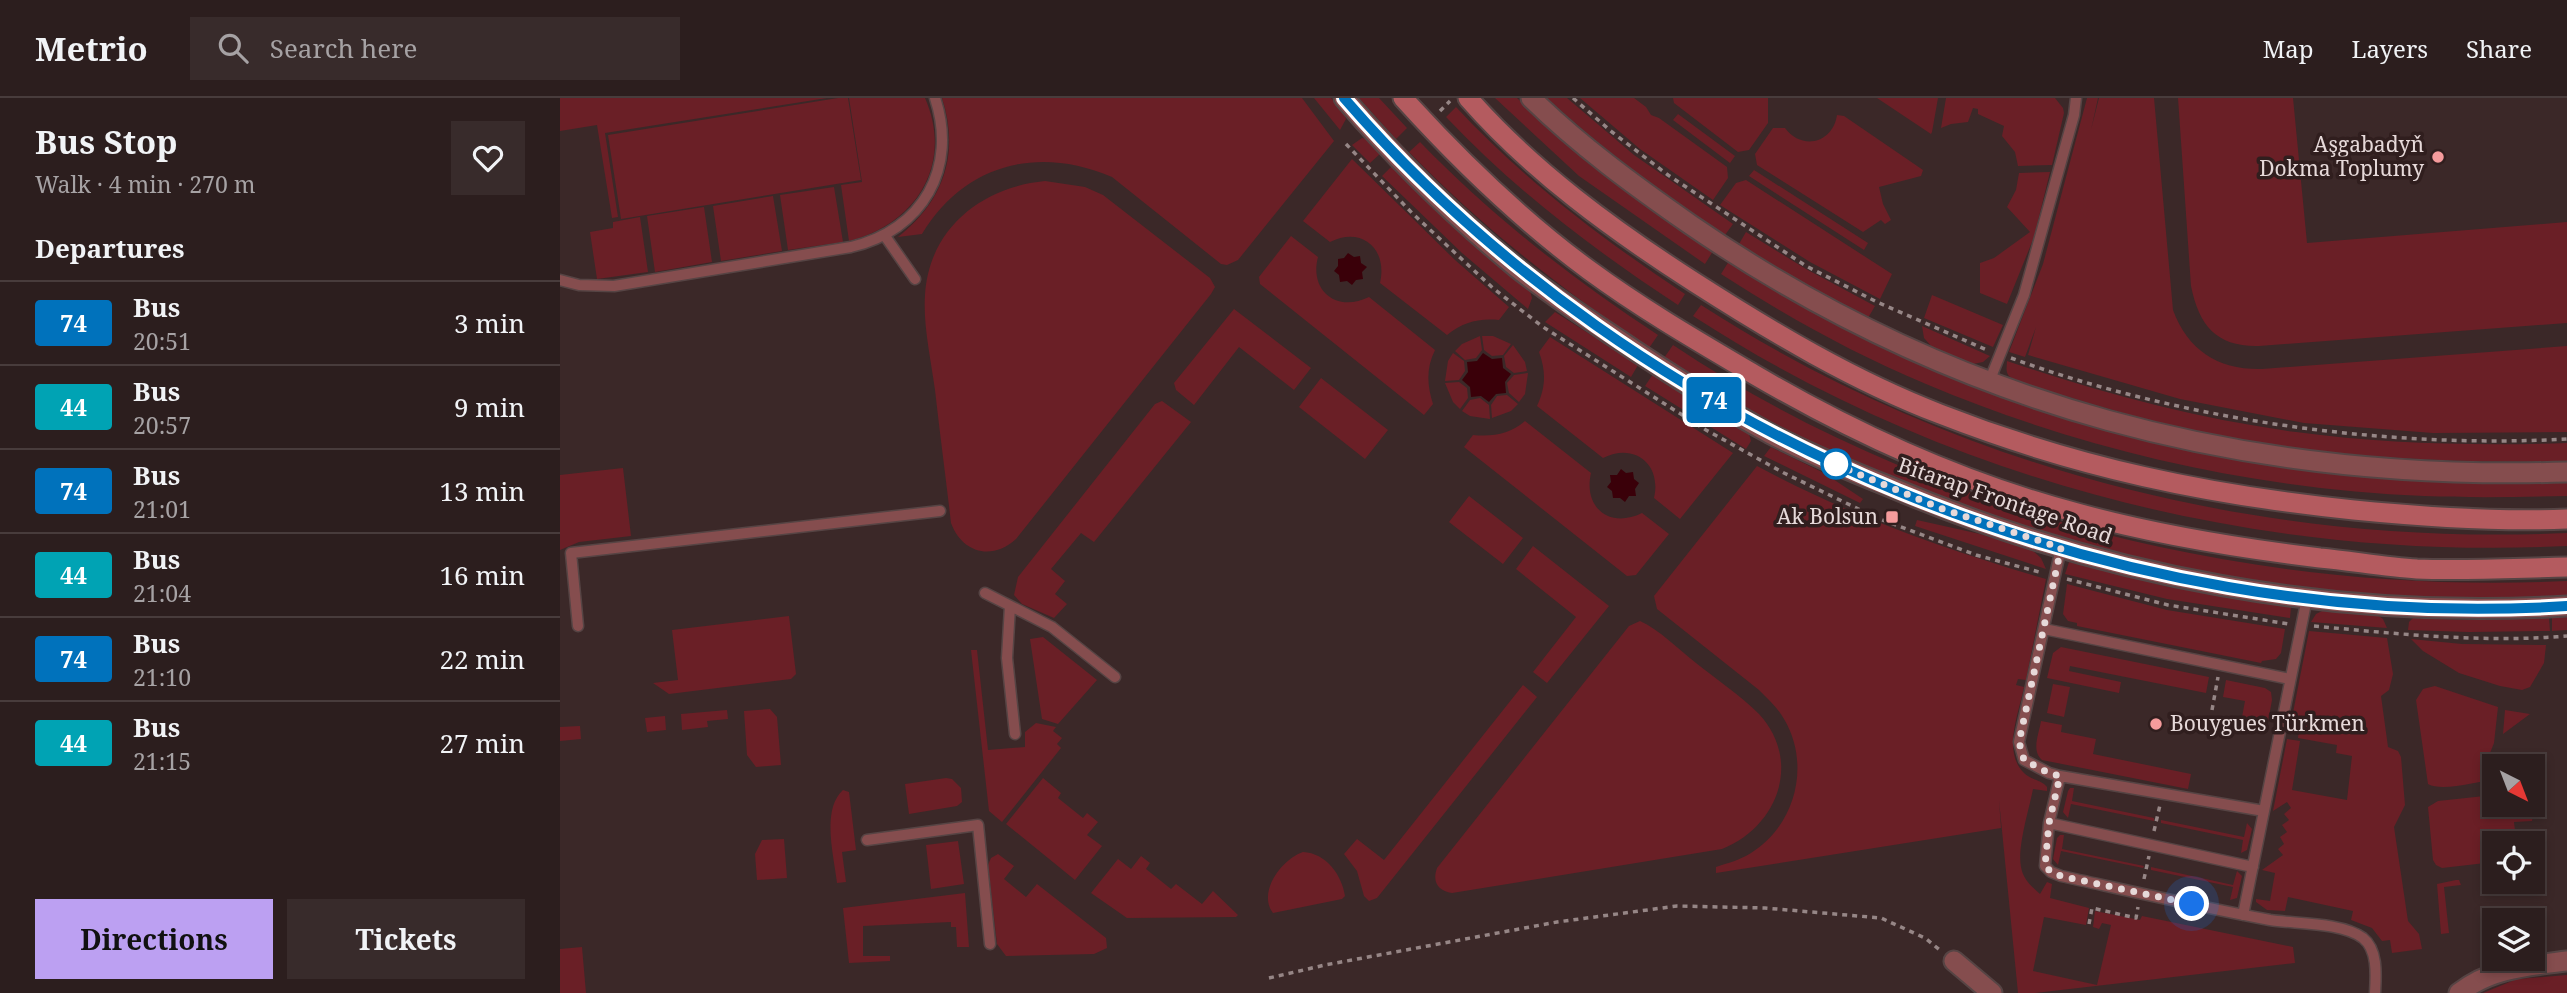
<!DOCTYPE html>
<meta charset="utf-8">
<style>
body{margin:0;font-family:"Noto Serif",serif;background:#382b2b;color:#f1f3f6;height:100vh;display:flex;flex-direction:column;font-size:26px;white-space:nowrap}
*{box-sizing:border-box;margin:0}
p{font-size:23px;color:#a6a2a4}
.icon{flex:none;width:38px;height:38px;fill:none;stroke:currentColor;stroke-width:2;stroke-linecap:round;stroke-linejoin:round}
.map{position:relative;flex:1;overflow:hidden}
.details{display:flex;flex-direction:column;background:#2c1e1e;width:560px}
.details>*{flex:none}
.badge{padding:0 14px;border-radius:5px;font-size:24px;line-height:46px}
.needle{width:46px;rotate:138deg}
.buttons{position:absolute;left:1922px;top:656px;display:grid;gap:14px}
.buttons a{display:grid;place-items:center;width:63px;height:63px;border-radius:0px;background:#2c1e1e;box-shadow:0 4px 10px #0003,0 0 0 2px #483c3c;font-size:35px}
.you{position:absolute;width:35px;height:35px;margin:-18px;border:5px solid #fff;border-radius:50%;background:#1a73e8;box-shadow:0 0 0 10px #1a73e833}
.map>.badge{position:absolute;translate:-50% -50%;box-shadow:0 0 0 4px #fff}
h2{padding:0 35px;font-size:26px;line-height:63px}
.round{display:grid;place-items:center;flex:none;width:74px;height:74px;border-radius:0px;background:#382b2b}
.headline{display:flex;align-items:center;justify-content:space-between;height:119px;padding:0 35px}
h1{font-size:33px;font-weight:700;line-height:52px}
.primary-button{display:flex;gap:14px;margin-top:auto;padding:14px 35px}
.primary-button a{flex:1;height:80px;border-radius:0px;background:#bca0f2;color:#111;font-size:28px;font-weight:700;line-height:80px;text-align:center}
.primary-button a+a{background:#382b2b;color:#f1f3f6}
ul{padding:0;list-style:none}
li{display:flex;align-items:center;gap:21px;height:84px;padding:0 35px;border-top:2px solid #483c3c}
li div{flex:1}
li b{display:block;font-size:26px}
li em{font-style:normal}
li .badge{min-width:77px;font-weight:700;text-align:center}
header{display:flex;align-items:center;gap:42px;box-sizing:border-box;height:98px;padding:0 35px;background:#2c1e1e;border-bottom:2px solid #483c3c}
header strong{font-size:33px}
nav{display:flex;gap:38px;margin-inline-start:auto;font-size:24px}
.search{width:490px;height:63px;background:#382b2b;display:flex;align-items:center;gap:18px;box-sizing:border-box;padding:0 24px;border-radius:0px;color:#a6a2a4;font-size:26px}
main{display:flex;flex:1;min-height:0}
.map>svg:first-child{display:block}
.green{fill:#6a1f26}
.water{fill:#3a0009}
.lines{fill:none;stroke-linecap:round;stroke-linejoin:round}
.service-casing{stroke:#564444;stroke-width:13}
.minor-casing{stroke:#564444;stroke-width:23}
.secondary-casing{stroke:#564444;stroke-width:23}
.path{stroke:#968686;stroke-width:3.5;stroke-dasharray:5 5;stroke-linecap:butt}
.service{stroke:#854d4e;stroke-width:10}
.minor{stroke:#854d4e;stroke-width:19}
.secondary{stroke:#b45b5f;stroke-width:19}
.line-casing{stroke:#fff;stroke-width:16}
.line{stroke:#0072bc;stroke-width:10}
.walk{stroke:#e6d9d9;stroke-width:7;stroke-dasharray:0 12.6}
.poi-dot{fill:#f59b9c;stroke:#301e1e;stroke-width:2.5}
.stop-dot{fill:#fff;stroke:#0072bc;stroke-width:3.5}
.labels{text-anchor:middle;stroke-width:7;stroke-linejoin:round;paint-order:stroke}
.poi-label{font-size:21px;fill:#e6d9d9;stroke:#301e1e;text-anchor:end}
.street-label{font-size:21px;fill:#e6d9d9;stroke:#301e1e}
</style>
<header>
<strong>Metrio</strong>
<div class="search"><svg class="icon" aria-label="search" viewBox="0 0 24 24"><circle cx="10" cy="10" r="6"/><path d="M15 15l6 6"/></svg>Search here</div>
<nav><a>Map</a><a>Layers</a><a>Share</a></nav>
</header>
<main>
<section class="details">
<div class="headline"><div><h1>Bus Stop</h1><p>Walk · 4 min · 270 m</p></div><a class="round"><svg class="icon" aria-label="heart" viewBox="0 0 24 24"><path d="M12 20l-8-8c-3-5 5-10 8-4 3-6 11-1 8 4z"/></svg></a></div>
<h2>Departures</h2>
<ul>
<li><span class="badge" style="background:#0072bc;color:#fff">74</span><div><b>Bus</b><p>20:51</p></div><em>3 min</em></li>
<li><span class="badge" style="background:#00a3b4;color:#fff">44</span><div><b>Bus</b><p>20:57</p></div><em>9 min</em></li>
<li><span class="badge" style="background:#0072bc;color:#fff">74</span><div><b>Bus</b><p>21:01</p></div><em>13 min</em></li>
<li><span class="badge" style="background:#00a3b4;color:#fff">44</span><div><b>Bus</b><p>21:04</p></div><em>16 min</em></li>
<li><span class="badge" style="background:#0072bc;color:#fff">74</span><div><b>Bus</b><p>21:10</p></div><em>22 min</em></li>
<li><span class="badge" style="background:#00a3b4;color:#fff">44</span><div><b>Bus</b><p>21:15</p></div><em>27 min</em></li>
</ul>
<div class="primary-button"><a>Directions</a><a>Tickets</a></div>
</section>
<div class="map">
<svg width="2007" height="895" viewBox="0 0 2007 895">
<rect width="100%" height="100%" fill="#3b2828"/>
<path class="green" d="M 0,0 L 267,0 L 45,35 L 58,119 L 52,120 L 37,27 L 0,33 Z
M 278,0 L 288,0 L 301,82 L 61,121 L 48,37 Z
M 289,0 L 365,0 C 394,66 356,126 289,143 L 281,87 L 302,84 Z
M 382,0 L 742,0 L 774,43 L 678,162 L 667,167 L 661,166 L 552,79 C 478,47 404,66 362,136 L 338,139 C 384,103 400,55 382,0 Z
M 754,0 L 771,0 L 784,14 L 786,21 L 780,32 Z
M 799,0 L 819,0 L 847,30 L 836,41 Z
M 935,0 L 957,0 L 1029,66 L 1153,153 L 1145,166 L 1019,78 Z
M 987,0 L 1007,0 L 1074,57 L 1173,126 L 1165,137 C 1103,95 1043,52 987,0 Z
M 1020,0 L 1074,0 L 1086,9 L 1091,17 L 1099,20 L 1167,69 L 1168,80 L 1153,102 L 1080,51 Z
M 1113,0 L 1208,0 L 1208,25 L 1189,52 L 1178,54 L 1114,5 Z
M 1317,0 L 1378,0 L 1372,34 L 1371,36 Z
M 1386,0 L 1495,0 L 1503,10 L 1504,15 L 1492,67 L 1458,68 L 1455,54 L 1442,38 L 1444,28 L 1418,16 L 1418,11 L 1413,10 L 1408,24 L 1391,26 L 1381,30 Z
M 1527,0 L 1538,0 L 1531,32 L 1539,0 L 1594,0 L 1613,212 C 1628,253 1659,272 1702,271 L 2007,248 L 2007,334 L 1873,335 L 1744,325 L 1620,301 L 1468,257 L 1476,229 L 1465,259 L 1449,254 L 1483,166 Z
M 1618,0 L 1733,0 L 1747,145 L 2007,124 L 2007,225 L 1699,248 C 1657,249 1639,228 1631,188 Z
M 896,9 C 964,82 1042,141 1125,196 L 1118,207 C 1034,152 955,92 886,19 Z
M 1118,16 L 1175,58 L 1170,65 L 1113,22 Z
M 1277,17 L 1284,18 L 1363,72 L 1361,78 L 1319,89 L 1323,106 L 1331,122 L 1325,126 L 1321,122 L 1303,134 L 1197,67 L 1195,56 L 1213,30 L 1225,30 C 1242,53 1273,45 1277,17 Z
M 802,40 L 808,41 L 821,55 L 810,65 L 792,47 Z
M 860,44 C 932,118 1011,180 1098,237 L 1089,250 C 1002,192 922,129 849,54 Z
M 792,61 L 895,162 L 949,209 L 939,222 C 919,220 903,224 887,237 L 820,185 C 828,150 801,128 770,144 L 743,123 Z
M 833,67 L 912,144 L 970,193 L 972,200 L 968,211 L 902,155 L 822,78 Z
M 1194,72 L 1308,145 L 1304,152 L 1189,78 Z
M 1490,74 L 1474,139 L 1447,206 L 1420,195 L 1420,165 L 1434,160 L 1470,134 L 1447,109 L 1456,92 L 1459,75 Z
M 1186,82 L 1332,176 L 1320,201 L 1250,164 L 1160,107 L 1176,85 Z
M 485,83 L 525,89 L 543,97 L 650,180 L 655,189 L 651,196 L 456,441 C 432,463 402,455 391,425 C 386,381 380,337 375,292 C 371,261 363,228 365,197 C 369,130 422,89 485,83 Z
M 274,89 L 283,144 L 228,152 L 220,97 Z
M 213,98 L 222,153 L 161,163 L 153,108 Z
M 144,109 L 152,164 L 95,174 L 87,118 Z
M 80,119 L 88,174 L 37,181 L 30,134 L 53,130 L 53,124 Z
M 1186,134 L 1246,171 L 1315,208 L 1308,220 L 1239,183 L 1179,146 Z
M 731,138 L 758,159 C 749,193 777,215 809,199 L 875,252 C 866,270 867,287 873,306 L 864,317 L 700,186 L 699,179 Z
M 1169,163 C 1377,296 1617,370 1864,383 C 1912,385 1959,384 2007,383 L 2007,398 C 1959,399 1912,400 1864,398 C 1694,391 1522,352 1366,286 C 1294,256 1226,218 1161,176 Z
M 1372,197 L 1443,227 L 1433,249 L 1364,220 Z
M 1141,207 C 1397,372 1703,449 2007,435 L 2007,448 C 1702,463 1390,385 1133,218 Z
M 674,211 L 751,270 L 734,292 L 679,249 L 634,307 L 616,292 L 614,285 Z
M 995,214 L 1078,267 L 1071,279 L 985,224 Z
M 1362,228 L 1430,258 L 1423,264 L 1413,266 L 1372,249 L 1364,240 Z
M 920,238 L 922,252 L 916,260 L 905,262 L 895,253 L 902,246 Z
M 922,238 L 933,238 L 951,246 L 943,257 L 932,258 L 924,252 Z
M 990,239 L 1173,355 L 1120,421 L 1094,400 C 1102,366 1074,344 1043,360 L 977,308 C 986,289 986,273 979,254 Z
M 953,247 L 965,264 L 967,273 L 954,275 L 946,269 L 944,258 Z
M 1113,247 C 1370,419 1700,498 2007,483 L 2007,498 C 1693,514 1368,433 1104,260 Z
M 893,255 L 904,263 L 905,273 L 899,282 L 885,283 L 888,263 Z
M 1447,263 C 1541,295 1637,321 1736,334 C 1826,346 1916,348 2007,345 L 2007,363 C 1834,367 1675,352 1509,299 C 1497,295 1457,285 1449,278 C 1445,273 1447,268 1447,263 Z
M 968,275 L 965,296 L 959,304 L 949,295 L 947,285 L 954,277 Z
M 1093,276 L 1189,336 L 1191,343 L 1186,351 L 1085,288 Z
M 761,280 L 828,332 L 805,361 L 739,309 Z
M 899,284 L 907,290 L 908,300 L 900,311 L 893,304 L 885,285 Z
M 947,297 L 958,306 L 951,313 L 932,320 L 931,307 L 937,298 Z
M 920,300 L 929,307 L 930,321 L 910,318 L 902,313 L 910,302 Z
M 602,303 L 631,324 L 534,444 L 521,435 L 491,471 L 505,483 L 495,496 L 507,506 L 494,520 L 462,506 L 454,497 L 458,479 L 595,306 Z
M 965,323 L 1031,375 C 1023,410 1050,431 1082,415 L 1109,436 L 1076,477 L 1067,478 L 904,349 L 913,337 C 933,339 950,336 965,323 Z
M 1211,349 L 1264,375 L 1303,401 L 1300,405 L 1204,358 Z
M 1197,368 C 1288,417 1386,452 1486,481 L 1466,582 L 1458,581 L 1456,587 L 1464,589 C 1459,615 1442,653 1464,675 C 1471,682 1482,682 1487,689 L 1487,693 L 1473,691 C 1469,712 1457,749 1461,769 C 1463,781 1471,788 1480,796 L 1487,784 L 1492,786 L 1490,800 L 1529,810 L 1526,827 L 1484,819 L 1473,873 L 1537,887 L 1551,827 L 1542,825 L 1539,831 L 1533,829 L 1535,813 L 1580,822 L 1582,818 L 1733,849 L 1735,865 L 1475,895 L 1458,895 L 1439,702 L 1441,730 L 1156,775 L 1156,769 C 1168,765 1180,762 1191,755 C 1236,727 1251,666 1224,621 C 1218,610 1208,601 1199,592 L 1097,511 L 1094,498 Z
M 63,370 L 71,438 L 19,444 L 0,452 L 0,377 Z
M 909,398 L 963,440 L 943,466 L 889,424 Z
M 1357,422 L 1420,436 L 1472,452 L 1481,460 L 1486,471 L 1355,428 Z
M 973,448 L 1049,508 L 987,585 L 973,574 L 1016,519 L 956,471 Z
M 1509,464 L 1609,489 L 1731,509 L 1730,520 L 1607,501 L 1505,476 Z
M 1507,486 L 1607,512 L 1725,531 L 1721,555 L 1716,561 L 1702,563 L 1701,565 L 1517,528 L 1517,525 L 1508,523 L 1503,516 Z
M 1764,512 L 1816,516 L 1823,521 L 1827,530 L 1751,524 L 1756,516 Z
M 229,518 L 236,576 L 231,581 L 109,596 L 93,585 L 118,582 L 112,532 Z
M 2007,519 L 2007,532 L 1992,533 L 1992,520 Z
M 1853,520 L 1909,522 L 1989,520 L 1990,533 L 1909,534 L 1848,532 L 1849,524 Z
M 1080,523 C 1100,532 1118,551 1136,565 C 1156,581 1180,597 1199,616 C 1243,664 1217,729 1162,751 L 892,795 C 878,793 872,784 877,770 L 1069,528 Z
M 1749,533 L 1827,540 L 1833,576 L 1829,592 L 1821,598 L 1828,649 L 1838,653 L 1841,659 L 1845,707 L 1834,729 L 1848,823 L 1859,836 L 1862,851 L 1832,855 L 1830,842 L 1822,843 L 1812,830 L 1791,822 L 1793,813 L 1728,799 L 1725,813 L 1707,812 L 1696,804 L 1696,801 L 1710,803 L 1715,775 L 1702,772 L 1723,757 L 1718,751 L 1724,746 L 1720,739 L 1727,734 L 1722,727 L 1729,722 L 1724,716 L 1731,710 L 1727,704 L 1713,713 L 1727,641 L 1740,643 L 1732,692 L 1787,702 L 1792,658 L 1776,655 L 1777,647 L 1738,640 L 1739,632 L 1730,630 Z
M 483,539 L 537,582 L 498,626 L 482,621 L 470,541 Z
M 1851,541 L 1902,546 L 1986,547 L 1984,565 L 1970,589 L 1962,592 L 1940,588 L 1899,575 L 1863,553 Z
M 1501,549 L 1649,579 L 1646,595 L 1510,568 L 1509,573 L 1561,584 L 1559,595 L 1487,580 L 1493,555 Z
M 411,552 L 417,552 L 428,652 L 465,649 L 465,634 L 476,625 L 496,629 L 493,633 L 502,640 L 497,646 L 501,650 L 442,724 L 429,713 Z
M 1666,582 L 1705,590 L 1711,594 L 1712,602 L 1708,624 L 1682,619 L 1685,603 L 1663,599 Z
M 1493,586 L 1510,589 L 1504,619 L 1487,615 Z
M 963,587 L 977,599 L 817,800 L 809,803 L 804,798 L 797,773 L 784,756 L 797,741 L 824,762 Z
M 1875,588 L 1938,609 L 1934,645 L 1928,660 L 1934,671 L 1934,681 C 1917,684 1882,694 1868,686 L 1856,602 L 1863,591 Z
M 210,611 L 217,619 L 221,667 L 196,669 L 187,657 L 184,613 Z
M 167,612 L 168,621 L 147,623 L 148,629 L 122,632 L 121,616 Z
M 1945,612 L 1970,616 L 1943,636 Z
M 105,618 L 106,632 L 87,634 L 85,620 Z
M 1481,623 L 1502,627 L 1501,634 L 1536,641 L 1533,656 L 1631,676 L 1628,691 L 1482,662 C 1471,652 1479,636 1481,623 Z
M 20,628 L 21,641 L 0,643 L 0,629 Z
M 386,680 L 392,681 L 401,690 L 402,704 L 397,708 L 349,716 L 345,686 Z
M 483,680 L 501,695 L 498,700 L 523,720 L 527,715 L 538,724 L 527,737 L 542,748 L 515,782 L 446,726 Z
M 1510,690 L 1514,690 L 1512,703 L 1594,720 L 1594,723 L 1511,706 L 1508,720 L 1503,714 L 1508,693 Z
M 283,692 L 289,694 L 296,752 L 282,754 L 286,784 L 277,785 C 274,758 261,712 283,692 Z
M 1934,697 L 1934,707 L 1967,707 L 1974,711 L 1972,723 L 1954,724 L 1956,742 L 1976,741 L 1981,748 L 1981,760 L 1972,762 L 1972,746 L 1934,746 L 1934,764 L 1882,770 L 1876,767 L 1873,762 L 1868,709 L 1878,703 Z
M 1601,722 L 1684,739 L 1687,725 L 1692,731 L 1687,752 L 1681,755 L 1683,742 L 1601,725 Z
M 1500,737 L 1504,737 L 1502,751 L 1584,768 L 1583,770 L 1501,753 L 1498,767 L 1493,761 L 1497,740 Z
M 224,741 L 227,780 L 197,782 L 195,756 L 202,742 Z
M 398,743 L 404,786 L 371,791 L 366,747 Z
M 743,754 C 766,755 782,777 785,798 L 782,801 L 713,815 C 697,794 722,761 743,754 Z
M 438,756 L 454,768 L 444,781 L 466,799 L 477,786 L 546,840 L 547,850 L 534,856 L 446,858 L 437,846 L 428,767 L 431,760 Z
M 581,758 L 590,765 L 586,771 L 611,791 L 616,786 L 642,806 L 653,793 L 678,817 L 676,819 L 567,820 L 531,795 L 558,761 L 571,771 Z
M 1591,769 L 1673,787 L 1677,773 L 1682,778 L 1677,800 L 1670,802 L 1673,789 L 1591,772 Z
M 1896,782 L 1899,782 L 1901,787 L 1884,789 L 1889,835 L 1881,836 L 1877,786 Z
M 405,795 L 409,849 L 397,849 L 396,829 L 391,829 L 391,824 L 303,828 L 303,858 L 330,858 L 330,863 L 289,865 L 283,810 Z
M 22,849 L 26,895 L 0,895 L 0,851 Z
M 2007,877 L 2007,895 L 1923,895 L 1957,881 Z"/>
<path class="water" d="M 788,155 L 794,159 L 800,158 L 801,165 L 807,169 L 802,174 L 803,181 L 796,182 L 792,187 L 787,183 L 780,184 L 779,177 L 774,173 L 778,168 L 778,161 L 784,160 Z
M 923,255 L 932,261 L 942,260 L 943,270 L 951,276 L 945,284 L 946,295 L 936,296 L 929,304 L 921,298 L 911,299 L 910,289 L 902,282 L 908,274 L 907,264 L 917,263 Z
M 1061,371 L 1066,375 L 1073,374 L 1074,381 L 1079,385 L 1075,391 L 1076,398 L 1069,398 L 1065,404 L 1060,400 L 1053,400 L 1052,393 L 1047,389 L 1051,384 L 1050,377 L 1057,377 Z"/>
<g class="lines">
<g class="service-casing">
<path id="service" d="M 325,138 L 355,181
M 0,182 L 19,187 L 54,188 L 291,149 C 363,132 398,70 375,0
M 1429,284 L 1464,197 L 1514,17 L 1516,0
M 425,495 L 492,529 L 555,579
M 450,508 L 447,560 L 455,636
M 18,528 L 11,455 L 380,413
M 1484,531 L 1730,581
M 1500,678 L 1489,675 L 1464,662 L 1459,644 L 1501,450
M 1704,713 L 1500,678 L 1489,725 L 1485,768 L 1491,774 L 1501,778 C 1570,793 1640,809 1710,822 C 1735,826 1782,824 1803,840 C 1818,852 1816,877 1815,895
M 1489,725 L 1693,769
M 307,742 L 418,727 L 430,846
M 1683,817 L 1747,500"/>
</g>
<g class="minor-casing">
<path id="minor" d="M 784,0 C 836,61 894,118 956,169 C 993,199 1034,225 1074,252 C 1118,281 1163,310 1209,335 C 1248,355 1288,372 1328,388 C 1542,479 1775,522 2007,508
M 971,0 C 1020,48 1075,88 1131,127 C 1396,309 1687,384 2007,374
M 1394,863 L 1432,895
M 1899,895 C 1931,870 1967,868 2007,863"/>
</g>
<g class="secondary-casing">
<path id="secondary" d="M 843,0 C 900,63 961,122 1029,172 C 1082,211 1139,244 1195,277 C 1296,336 1403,385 1517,415 C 1597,437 1678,450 1760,460 C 1792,463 1825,469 1857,471 C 1907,473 1957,470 2007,469
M 908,0 C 972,73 1053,132 1134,184 C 1212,234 1294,283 1380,316 C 1518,370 1648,397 1794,412 C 1865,419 1936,424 2007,421"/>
</g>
<path class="path" d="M 1013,0 L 1052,34 L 1108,77 L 1246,168 L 1317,204 L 1427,252
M 880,13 L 890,3
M 786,46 L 852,115 L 934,191 L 983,229 L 1146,332 L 1224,375 L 1317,420 L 1416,457 L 1483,475
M 1451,260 C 1621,322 1826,351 2007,341
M 1507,481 L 1608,507 L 1729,526
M 1754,528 C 1838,536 1923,545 2007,538
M 1652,612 L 1658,579
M 1594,733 L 1600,707
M 1584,781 L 1589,758
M 1529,826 L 1532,810 L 1576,820 L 1578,809
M 709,880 L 765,867 L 997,824 L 1117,808 L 1205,810 L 1321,820 L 1365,840 L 1381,853"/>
<use href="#service" class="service"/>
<use href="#minor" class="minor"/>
<use href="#secondary" class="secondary"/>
</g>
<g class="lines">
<g class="line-casing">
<path id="line" d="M 784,0 C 1079,342 1558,537 2007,508"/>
</g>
<use href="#line" class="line"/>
<path class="walk" d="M 1276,366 L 1265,362 L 1380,410 L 1501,450 L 1459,644 L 1464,662 L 1489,675 L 1500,678 L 1489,725 L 1485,768 L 1491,774 L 1501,778 L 1632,806"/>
</g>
<g class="poi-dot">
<circle cx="1878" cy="59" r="7"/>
<rect x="1325" y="412" width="14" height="14" rx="3.5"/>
<circle cx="1596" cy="626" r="7"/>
</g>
<circle class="stop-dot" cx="1276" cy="366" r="14"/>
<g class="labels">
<g class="poi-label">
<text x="1864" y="54">Aşgabadyň<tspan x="1864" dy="24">Dokma Toplumy</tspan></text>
<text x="1318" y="426">Ak Bolsun</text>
<text x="1610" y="633" text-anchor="start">Bouygues Türkmen</text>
</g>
<g class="street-label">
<text transform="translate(1445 403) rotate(19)" y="7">Bitarap Frontage Road</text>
</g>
</g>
</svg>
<div class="buttons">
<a><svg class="needle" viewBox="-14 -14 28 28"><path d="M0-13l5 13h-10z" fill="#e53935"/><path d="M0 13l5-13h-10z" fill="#a6a2a4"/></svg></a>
<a><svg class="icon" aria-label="locate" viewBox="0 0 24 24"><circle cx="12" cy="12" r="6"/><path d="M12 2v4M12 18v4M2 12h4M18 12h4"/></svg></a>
<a><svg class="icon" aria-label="layers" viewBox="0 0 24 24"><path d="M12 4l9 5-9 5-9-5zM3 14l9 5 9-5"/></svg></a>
</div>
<div class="you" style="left:1632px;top:806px"></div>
<b class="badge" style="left:1154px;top:302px;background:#0072bc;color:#fff">74</b>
</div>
</main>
